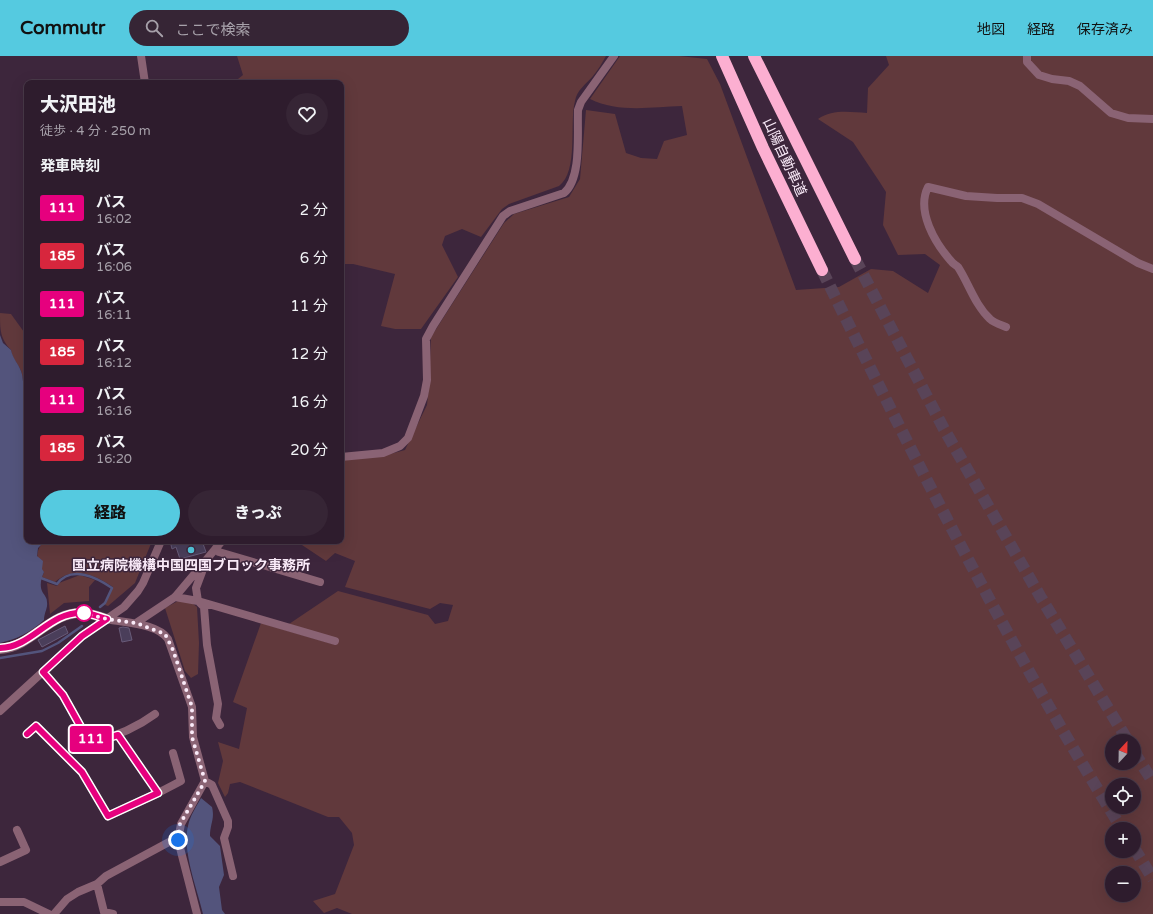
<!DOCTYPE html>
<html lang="ja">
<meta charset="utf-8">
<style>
body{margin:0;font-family:"Varela Round","Noto Sans JP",sans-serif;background:#362535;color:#f1f3f6;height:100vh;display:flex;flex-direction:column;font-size:15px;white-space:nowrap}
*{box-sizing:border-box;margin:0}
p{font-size:13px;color:#a7a1aa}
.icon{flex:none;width:22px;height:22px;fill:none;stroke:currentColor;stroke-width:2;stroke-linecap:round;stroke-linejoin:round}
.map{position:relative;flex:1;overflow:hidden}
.panel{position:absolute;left:24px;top:24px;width:320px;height:464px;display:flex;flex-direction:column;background:#2e1c2d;border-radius:8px;box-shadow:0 4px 16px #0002,0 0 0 1px #493a49}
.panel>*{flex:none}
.badge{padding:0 8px;border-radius:3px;font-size:14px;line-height:26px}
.needle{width:26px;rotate:22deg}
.controls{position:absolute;left:1105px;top:678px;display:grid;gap:8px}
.controls a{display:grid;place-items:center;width:36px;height:36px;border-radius:50%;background:#2e1c2d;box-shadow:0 4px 16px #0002,0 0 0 1px #493a49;font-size:20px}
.you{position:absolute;width:20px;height:20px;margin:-10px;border:3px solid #fff;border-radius:50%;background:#1a73e8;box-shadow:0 0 0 6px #1a73e833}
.map>.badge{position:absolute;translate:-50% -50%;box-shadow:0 0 0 2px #fff}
h2{padding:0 16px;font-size:15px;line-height:36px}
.round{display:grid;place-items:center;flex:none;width:42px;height:42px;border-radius:21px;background:#362535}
.headline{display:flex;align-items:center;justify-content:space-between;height:68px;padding:0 16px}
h1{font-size:19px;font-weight:800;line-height:30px}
.cta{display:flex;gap:8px;margin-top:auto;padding:8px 16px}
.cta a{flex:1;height:46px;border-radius:24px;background:#55cae0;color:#111;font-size:16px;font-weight:800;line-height:46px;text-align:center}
.cta a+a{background:#362535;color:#f1f3f6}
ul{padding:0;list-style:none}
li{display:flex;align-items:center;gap:12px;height:48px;padding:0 16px}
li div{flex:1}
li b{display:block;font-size:15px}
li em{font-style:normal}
li .badge{min-width:44px;font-weight:700;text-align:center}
header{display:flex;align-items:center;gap:24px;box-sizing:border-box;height:56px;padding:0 20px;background:#55cae0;color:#111}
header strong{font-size:19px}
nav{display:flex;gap:22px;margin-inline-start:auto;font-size:14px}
.search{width:280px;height:36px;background:#362535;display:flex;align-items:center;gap:10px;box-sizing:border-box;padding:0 14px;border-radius:22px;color:#a7a1aa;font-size:15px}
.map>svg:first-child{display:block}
.green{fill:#61393c;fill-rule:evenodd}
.water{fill:#53547c}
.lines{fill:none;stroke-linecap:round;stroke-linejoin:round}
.stream{stroke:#53547c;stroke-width:2.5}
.building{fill:#4a3e5a;stroke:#685b79}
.motorway-tunnel{stroke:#594458;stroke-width:12;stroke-dasharray:12 6;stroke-linecap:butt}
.minor{stroke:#8a6374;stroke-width:8}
.tertiary{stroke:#8a6374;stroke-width:10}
.motorway{stroke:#fcafd1;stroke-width:12}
.line-casing{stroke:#fff;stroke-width:9}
.line{stroke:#e6007e;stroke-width:6}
.walk{stroke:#faebf9;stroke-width:4;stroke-dasharray:0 7.2}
.poi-dot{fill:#55cae0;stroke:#3d263c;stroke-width:1.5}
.stop-dot{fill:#fff;stroke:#e6007e;stroke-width:2}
.labels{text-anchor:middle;stroke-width:3;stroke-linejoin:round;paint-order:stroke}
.street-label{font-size:14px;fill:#faebf9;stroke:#3d263c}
.poi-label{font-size:14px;font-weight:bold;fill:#faebf9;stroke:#3d263c}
</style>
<header>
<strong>Commutr</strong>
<div class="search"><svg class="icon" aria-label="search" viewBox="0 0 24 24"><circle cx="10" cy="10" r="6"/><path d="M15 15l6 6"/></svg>ここで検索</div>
<nav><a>地図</a><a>経路</a><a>保存済み</a></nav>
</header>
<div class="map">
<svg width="1153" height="858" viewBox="0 0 1153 858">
<rect width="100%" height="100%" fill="#3d263c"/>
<path class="green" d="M 237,0 L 606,0 C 602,7 598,14 593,20 C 586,28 577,34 575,45 C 569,67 579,115 559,130 L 509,148 L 502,153 L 481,181 L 462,173 L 445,180 L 442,189 L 458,221 L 421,273 L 395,273 L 381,270 L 395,218 L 353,208 L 341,208 L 341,27 L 233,27 L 243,19 Z
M 620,0 L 679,0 L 707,3 L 720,28 L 796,234 L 839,231 L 871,213 L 893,215 L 928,237 L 940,209 L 925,198 L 898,199 L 883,169 L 886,136 L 879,125 L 853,86 L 818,63 C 832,53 850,56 867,57 L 868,32 L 889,9 L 886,0 L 1153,0 L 1153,858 L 352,858 L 337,852 L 324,857 L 313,845 L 335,838 L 354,789 L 352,777 L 339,761 L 328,761 L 240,726 L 230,728 L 228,737 L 225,741 L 218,727 L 223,705 L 218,686 L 239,693 L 247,652 L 233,646 L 261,567 L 336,589 L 337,583 L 289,568 L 338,535 L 428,559 L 435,568 L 448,565 L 453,549 L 440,547 L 430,553 L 345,531 L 355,505 L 335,497 L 326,505 L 302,489 L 281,485 L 341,485 L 341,403 L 390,398 L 405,394 L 427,349 L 429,330 L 431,281 L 504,167 L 514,158 L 569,141 L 580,123 L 586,54 L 615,58 L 626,97 L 641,102 L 657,103 L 664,85 L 687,79 L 682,50 C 651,51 618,57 590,43 ZM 1112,685 L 1134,685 L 1134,707 L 1112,707 ZM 1112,729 L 1134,729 L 1134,751 L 1112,751 ZM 1112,773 L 1134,773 L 1134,795 L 1112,795 ZM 1112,817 L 1134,817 L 1134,839 L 1112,839 Z
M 0,257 L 11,258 L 24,276 L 27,293 L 27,334 C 21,325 24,323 21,315 C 18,307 12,303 11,294 C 0,282 0,274 0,257 Z
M 45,485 L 152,485 L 135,527 L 108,550 L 105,549 L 113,531 C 95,519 74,509 55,526 L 42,521 L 44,516 C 35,507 35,492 45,485 Z
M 80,519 L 95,524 L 89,531 L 89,545 L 64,547 L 50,558 L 47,527 L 57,530 L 59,527 Z
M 178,545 L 192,547 L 197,551 L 199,587 L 198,618 L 191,622 L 185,615 L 165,552 Z"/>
<path class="water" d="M 0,279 L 3,287 L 11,294 C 13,303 18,307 21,315 C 24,323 21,325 27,334 L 27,485 L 45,485 L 38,492 L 37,500 L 43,505 L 42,513 L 44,516 C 41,522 39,531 43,537 C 45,540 47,542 47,546 C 48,552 44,557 44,564 C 31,576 17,583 0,587 Z
M 201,742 L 212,751 C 215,763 210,768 210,780 L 220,790 L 224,819 L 219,831 L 222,854 L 225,858 L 203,858 C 197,832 182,796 188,770 C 190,760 196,751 201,742 Z"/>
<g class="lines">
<path class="stream" d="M 41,522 L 57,528 C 71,509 96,521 112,532 L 105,547 L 100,551
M 0,602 L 42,595 L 58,587 L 82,570"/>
</g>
<path class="building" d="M 170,485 L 202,485 L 206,496 L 180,503 L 176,491 L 172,493 Z
M 65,570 L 68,577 L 42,591 L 38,584 Z
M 123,571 L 129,572 L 132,584 L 122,586 L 119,572 Z"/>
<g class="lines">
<path class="motorway-tunnel" d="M 855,203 L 944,373 L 1040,540 L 1128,685
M 822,214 C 915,404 1010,593 1122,773
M 1134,696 L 1153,726
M 1134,792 L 1153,823"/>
<path class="minor" d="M 141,0 L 145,27
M 1027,0 L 1027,6 L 1039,19 L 1052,23 L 1069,25 L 1080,30 L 1111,57 L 1128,62 L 1153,63
M 1006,271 C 1001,269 994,267 990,263 C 975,249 969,228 958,211 C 956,209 953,208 951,205 C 935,187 916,155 928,131 L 966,140 L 997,142 L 1022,142 L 1038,148 L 1138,207 L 1153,213
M 341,401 L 383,397 L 400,390 L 408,382 L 424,340 L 427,324 L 426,283 L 433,270 L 503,160 L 510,155 L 564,137 C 582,122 577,77 578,54 L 581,46 L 614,0
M 216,492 L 219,496 L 320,526
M 198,513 L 202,516 L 196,532 L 198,545 L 204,551 L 207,589 L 218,648 L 216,662 L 220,669
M 175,541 L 198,545 L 335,585
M 107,563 C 124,567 157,567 168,583 L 192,651 L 193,681 L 205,725 L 212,729 L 228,765 L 228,771 L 224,782 L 233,820
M 136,567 L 175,541 L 222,485
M 43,616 L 63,639 L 82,673 L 94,686 C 117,680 136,672 155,658
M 0,655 L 82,580 L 124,551 L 138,535 L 143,527 L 161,485
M 27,678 L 36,670 L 82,716 L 108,760 L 158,737 L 118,679
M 158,737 L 181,725 L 173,697
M 0,806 L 26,794 L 17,774
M 97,828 L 104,856 L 113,858
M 0,846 L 24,846 L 49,858
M 54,858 L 67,843 L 78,836 L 97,828 L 106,820 L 169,786 L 178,784
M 197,858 L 178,784 L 181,768 L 205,725"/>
<path class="tertiary" d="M 0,593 C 33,591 49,555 83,557 C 91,557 99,561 107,563"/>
<path class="motorway" d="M 722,0 L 763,92 L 822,214
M 754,0 L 855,203"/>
</g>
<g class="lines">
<g class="line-casing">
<path id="line" d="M 0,592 C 33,591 49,555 83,557 C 91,557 99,561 107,563 L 82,580 L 43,616 L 63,639 L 82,673 L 94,686 L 118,679 L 158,737 L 108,760 L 82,716 L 36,670 L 27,678"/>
</g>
<use href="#line" class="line"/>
<path class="walk" d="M 84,557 L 107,563 L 136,567 L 165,578 L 173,594 L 192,651 L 192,681 L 205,725 L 180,768 L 178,784"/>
</g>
<circle class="poi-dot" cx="191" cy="494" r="4"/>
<circle class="stop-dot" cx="84" cy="557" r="8"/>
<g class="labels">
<g class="street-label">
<text transform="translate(785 101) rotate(65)" y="5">山陽自動車道</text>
</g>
<g class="poi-label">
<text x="191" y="514">国立病院機構中国四国ブロック事務所</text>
</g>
</g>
</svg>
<div class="controls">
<a><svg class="needle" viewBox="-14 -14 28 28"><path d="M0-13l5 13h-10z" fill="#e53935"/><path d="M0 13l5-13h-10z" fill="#a7a1aa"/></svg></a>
<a><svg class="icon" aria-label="locate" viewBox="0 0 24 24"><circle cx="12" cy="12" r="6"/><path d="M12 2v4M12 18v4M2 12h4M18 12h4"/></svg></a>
<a>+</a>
<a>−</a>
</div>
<div class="you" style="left:178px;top:784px"></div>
<b class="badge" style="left:91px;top:683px;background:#e6007e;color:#fff">111</b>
<section class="panel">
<div class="headline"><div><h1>大沢田池</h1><p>徒歩 · 4 分 · 250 m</p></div><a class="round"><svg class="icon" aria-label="heart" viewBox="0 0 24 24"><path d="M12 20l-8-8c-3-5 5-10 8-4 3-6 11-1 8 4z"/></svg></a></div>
<h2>発車時刻</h2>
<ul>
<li><span class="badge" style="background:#e6007e;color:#fff">111</span><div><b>バス</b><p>16:02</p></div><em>2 分</em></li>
<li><span class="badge" style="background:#d7263d;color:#fff">185</span><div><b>バス</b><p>16:06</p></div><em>6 分</em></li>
<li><span class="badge" style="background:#e6007e;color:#fff">111</span><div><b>バス</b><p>16:11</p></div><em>11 分</em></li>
<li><span class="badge" style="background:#d7263d;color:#fff">185</span><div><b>バス</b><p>16:12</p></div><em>12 分</em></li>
<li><span class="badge" style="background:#e6007e;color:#fff">111</span><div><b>バス</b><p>16:16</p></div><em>16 分</em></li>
<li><span class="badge" style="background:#d7263d;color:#fff">185</span><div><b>バス</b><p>16:20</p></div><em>20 分</em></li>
</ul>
<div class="cta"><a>経路</a><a>きっぷ</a></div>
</section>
</div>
